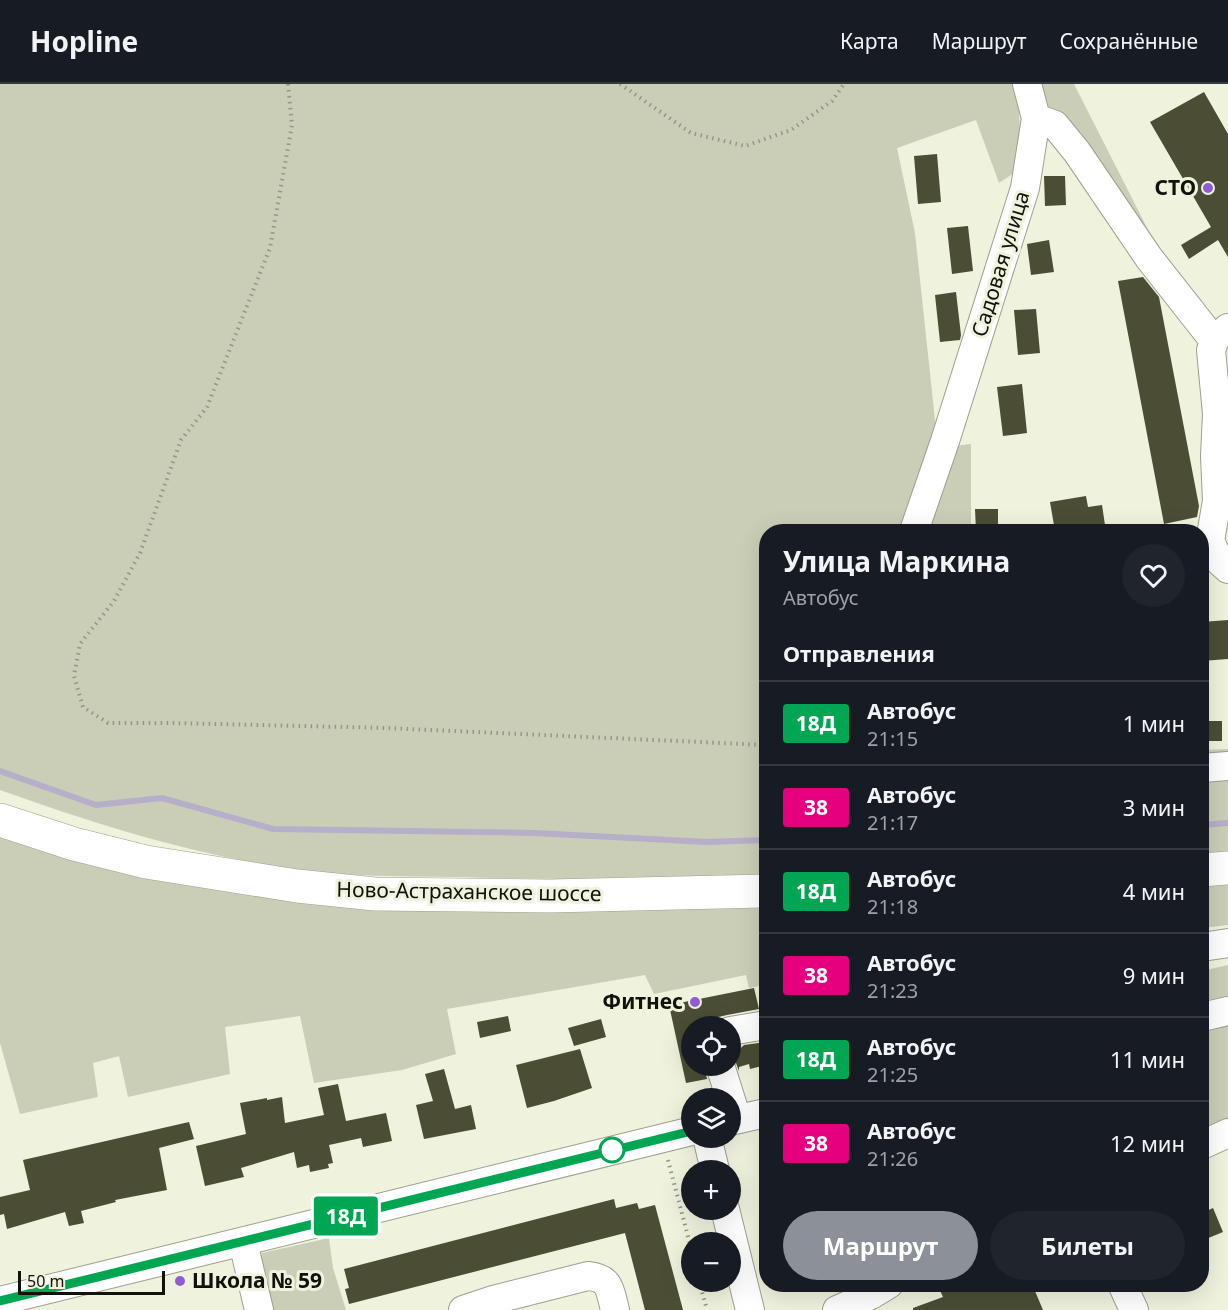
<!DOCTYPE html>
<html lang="ru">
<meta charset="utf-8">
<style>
body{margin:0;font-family:"Noto Sans",sans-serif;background:#20242c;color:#f1f3f6;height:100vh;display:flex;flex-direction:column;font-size:22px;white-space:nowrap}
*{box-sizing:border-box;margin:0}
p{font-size:20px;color:#9ea1a6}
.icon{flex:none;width:33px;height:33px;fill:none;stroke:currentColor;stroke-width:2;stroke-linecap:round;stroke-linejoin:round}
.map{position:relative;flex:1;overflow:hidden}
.panel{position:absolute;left:759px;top:440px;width:450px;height:768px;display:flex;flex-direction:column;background:#171b24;border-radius:24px;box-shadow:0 6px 24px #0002}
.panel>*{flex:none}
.badge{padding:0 12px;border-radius:4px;font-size:21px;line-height:39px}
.tools{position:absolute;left:681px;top:932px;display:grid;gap:12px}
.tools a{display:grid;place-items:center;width:60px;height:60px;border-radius:50%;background:#171b24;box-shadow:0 6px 24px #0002;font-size:30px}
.scale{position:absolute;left:18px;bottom:15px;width:147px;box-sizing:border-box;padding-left:6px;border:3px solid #11120b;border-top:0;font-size:16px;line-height:21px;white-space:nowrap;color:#11120b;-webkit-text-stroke:4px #eff2dd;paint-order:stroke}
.map>.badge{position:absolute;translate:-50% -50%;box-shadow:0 0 0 3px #fff}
h2{padding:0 24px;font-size:22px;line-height:54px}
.round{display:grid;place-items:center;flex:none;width:63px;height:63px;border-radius:32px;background:#20242c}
.summary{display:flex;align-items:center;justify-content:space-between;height:102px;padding:0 24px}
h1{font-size:28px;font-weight:700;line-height:45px}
.cta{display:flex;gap:12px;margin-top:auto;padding:12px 24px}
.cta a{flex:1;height:69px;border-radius:36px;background:#8c9099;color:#fff;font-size:24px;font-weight:700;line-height:69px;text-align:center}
.cta a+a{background:#20242c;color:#f1f3f6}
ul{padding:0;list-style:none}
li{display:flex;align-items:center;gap:18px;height:84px;padding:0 24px;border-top:2px solid #363941}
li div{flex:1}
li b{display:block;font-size:22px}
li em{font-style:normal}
li .badge{min-width:66px;font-weight:700;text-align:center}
header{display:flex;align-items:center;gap:36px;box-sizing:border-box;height:84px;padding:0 30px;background:#171b24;border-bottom:2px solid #363941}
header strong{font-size:28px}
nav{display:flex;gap:33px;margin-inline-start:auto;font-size:21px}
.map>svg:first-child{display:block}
.green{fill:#caceb7}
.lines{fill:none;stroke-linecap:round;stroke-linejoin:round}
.stream{stroke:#b7aec9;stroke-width:6}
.building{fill:#4b4e35}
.minor-casing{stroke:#9da08c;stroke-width:30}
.major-casing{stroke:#9da08c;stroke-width:34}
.path{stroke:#949787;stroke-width:4;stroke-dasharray:1.5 4.5;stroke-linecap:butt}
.minor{stroke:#fff;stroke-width:28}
.major{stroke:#fff;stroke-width:33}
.line-casing{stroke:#fff;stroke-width:14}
.line{stroke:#00a651;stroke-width:9}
.poi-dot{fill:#905cd4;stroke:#eff2dd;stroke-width:2}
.stop-dot{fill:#fff;stroke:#00a651;stroke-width:3}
.labels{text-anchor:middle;stroke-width:6;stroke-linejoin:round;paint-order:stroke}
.poi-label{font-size:21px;font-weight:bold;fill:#11120b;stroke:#eff2dd;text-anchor:end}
.street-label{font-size:21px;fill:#11120b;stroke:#eff2dd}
</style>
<header>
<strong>Hopline</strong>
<nav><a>Карта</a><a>Маршрут</a><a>Сохранённые</a></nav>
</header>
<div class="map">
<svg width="1228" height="1226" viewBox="0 0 1228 1226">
<rect width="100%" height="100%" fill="#eff2dd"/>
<path class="green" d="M 0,0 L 1074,0 L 1171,191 L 1019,15 C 1018,31 1024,77 1015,87 C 1011,92 1004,95 999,99 L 976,36 L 897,64 L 915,149 L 938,364 L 971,360 L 971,447 L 766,447 L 766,794 C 663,795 560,796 457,793 C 403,792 348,793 294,785 C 193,771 95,740 0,706 Z
M 1228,665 L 1228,769 L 1202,771 L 1202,666 Z
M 0,748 L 143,790 L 766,818 L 766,901 L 749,904 L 746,891 L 654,910 L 645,891 L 447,925 L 456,970 L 402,986 L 314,999 L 300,932 L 225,943 L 230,990 L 128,1013 L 119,972 L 93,979 L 98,1013 L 20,1030 L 0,959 Z
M 1228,792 L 1228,841 L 1202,844 L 1202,794 Z
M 1228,881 L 1228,917 L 1202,923 L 1202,887 Z
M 1228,938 L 1228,1042 L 1202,1055 L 1202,945 Z
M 329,1154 L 333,1184 L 346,1226 L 266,1226 L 257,1188 L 262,1169 Z"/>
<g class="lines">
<path class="stream" d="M 0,687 L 96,721 L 162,714 L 273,745 L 535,749 L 707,758 L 766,756
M 1202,741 L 1228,739"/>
</g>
<path class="building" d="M 1204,8 L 1228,50 L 1228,173 L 1218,156 L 1189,175 L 1181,161 L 1211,143 L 1150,38 Z
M 937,70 L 941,118 L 918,120 L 914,72 Z
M 1044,92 L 1065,92 L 1066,121 L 1045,122 Z
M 968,142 L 973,187 L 952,190 L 947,144 Z
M 1049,156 L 1054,188 L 1031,191 L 1027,160 Z
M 1143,193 L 1159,213 L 1199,422 L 1197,433 L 1164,440 L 1118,197 Z
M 956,208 L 961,251 L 960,256 L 940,258 L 935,211 Z
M 1036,225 L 1040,269 L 1018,271 L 1014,226 Z
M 1022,300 L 1027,349 L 1003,352 L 997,303 Z
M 1086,412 L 1088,423 L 1102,421 L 1105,441 L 1068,447 L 1055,447 L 1050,418 Z
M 975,425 L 998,425 L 998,447 L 976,447 Z
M 1228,536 L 1228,575 L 1202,577 L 1202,538 Z
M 1202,637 L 1222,637 L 1222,657 L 1202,657 Z
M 754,904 L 759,925 L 727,931 L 697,938 L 698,942 L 692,942 L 692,981 L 704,981 L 707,995 L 686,999 L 669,921 Z
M 508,932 L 511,947 L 480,954 L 477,938 Z
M 601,935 L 606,953 L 574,962 L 568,944 Z
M 766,958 L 766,981 L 750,985 L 749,980 L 739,983 L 739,987 L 733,971 L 744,961 Z
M 580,965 L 592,1004 L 554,1017 L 527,1024 L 516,981 Z
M 444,985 L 455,1025 L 471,1021 L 476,1045 L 424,1055 L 416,1021 L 433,1017 L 425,990 Z
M 338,1000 L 346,1037 L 386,1029 L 392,1057 L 363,1063 L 361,1054 L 329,1061 L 333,1079 L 328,1080 L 329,1084 L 310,1088 L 309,1081 L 297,1084 L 294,1068 L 241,1084 L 244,1093 L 205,1102 L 196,1062 L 246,1050 L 240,1019 L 267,1014 L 267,1016 L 282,1013 L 285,1039 L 324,1031 L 318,1004 Z
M 189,1038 L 194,1055 L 159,1064 L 167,1106 L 115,1116 L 116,1118 L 81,1127 L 84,1139 L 69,1142 L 65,1128 L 7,1145 L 4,1130 L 0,1131 L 0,1113 L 30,1106 L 23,1076 Z
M 614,1115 L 616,1124 L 637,1119 L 639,1125 L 655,1121 L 683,1226 L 645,1226 L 625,1149 L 349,1220 L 345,1205 L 349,1204 L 344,1185 Z
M 1213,1124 L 1223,1148 L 1206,1155 L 1202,1145 L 1202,1129 Z
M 937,1200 L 959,1200 L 963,1208 L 981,1200 L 1005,1200 L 1008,1207 L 1025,1200 L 1032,1200 L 1043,1226 L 913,1226 L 913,1224 L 943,1213 Z"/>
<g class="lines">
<g class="minor-casing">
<path id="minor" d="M 1036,34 L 1055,41 L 1077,68 L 1149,174 L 1208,249 L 1215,255
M 1228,244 L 1215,255 L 1211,266 L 1217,330 L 1215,372 L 1217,417 L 1210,457 L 1220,478 L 1228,485
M 914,447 L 945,357 L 1025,104 L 1036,34 L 1027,0
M 1202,684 L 1228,682
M 1202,863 L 1228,859
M 1202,933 L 1228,927
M 730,947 L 766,941
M 720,981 L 737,1035
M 730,1037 L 766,1029
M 707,1053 L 715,1086
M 1202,1061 L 1228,1049
M 725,1125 L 750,1226
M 243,1158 L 259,1226
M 1122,1200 L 1134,1226
M 0,1217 L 692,1047
M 463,1226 L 493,1216 L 588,1192 C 611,1194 610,1207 615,1226
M 837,1226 L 871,1211 L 889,1200"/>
</g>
<g class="major-casing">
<path id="major" d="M 0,736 L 74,760 L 146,778 L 297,802 L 375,810 L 550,812 L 766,807
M 1202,786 L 1228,784"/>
</g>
<path class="path" d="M 288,0 L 292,41 L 270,164 L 207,323 L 181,356 L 140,469 L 114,517 L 80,560 L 74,592 L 83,623 L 108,639 L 173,639 L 387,644 L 766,661
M 620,0 L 691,49 L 745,62 L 791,46 L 832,17 L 844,0
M 668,1076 L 692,1168
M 699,1197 L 707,1226"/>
<use href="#minor" class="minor"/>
<use href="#major" class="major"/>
</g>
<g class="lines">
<g class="line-casing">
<path id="line" d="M 0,1217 L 692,1047"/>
</g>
<use href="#line" class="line"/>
</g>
<g class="poi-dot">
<circle cx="1208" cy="104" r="6"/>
<circle cx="695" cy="918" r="6"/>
<circle cx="180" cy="1197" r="6"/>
</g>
<circle class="stop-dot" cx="612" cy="1066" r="12"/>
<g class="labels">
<g class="poi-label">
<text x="1196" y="111">СТО</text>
<text x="683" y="925">Фитнес</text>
<text x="192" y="1204" text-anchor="start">Школа № 59</text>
</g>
<g class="street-label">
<text transform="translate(1001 180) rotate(-73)" y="7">Садовая улица</text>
<text transform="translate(469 808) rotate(1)" y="7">Ново-Астраханское шоссе</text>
</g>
</g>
</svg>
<div class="tools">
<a><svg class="icon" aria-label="locate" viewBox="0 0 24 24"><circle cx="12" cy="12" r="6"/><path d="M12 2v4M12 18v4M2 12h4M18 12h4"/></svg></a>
<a><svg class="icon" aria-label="layers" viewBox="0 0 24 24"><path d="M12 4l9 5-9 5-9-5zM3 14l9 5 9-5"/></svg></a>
<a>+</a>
<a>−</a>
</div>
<div class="scale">50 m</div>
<b class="badge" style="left:346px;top:1132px;background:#00a651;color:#fff">18Д</b>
<section class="panel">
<div class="summary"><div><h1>Улица Маркина</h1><p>Автобус</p></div><a class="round"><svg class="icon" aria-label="heart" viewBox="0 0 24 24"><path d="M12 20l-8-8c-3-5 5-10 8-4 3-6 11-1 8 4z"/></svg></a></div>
<h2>Отправления</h2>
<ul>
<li><span class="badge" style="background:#00a651;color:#fff">18Д</span><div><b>Автобус</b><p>21:15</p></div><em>1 мин</em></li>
<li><span class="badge" style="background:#e6007e;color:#fff">38</span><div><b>Автобус</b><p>21:17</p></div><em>3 мин</em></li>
<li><span class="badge" style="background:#00a651;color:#fff">18Д</span><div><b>Автобус</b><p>21:18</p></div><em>4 мин</em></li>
<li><span class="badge" style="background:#e6007e;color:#fff">38</span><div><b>Автобус</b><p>21:23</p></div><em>9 мин</em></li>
<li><span class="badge" style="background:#00a651;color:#fff">18Д</span><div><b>Автобус</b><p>21:25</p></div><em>11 мин</em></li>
<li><span class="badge" style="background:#e6007e;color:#fff">38</span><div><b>Автобус</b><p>21:26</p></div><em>12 мин</em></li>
</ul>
<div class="cta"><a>Маршрут</a><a>Билеты</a></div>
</section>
</div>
